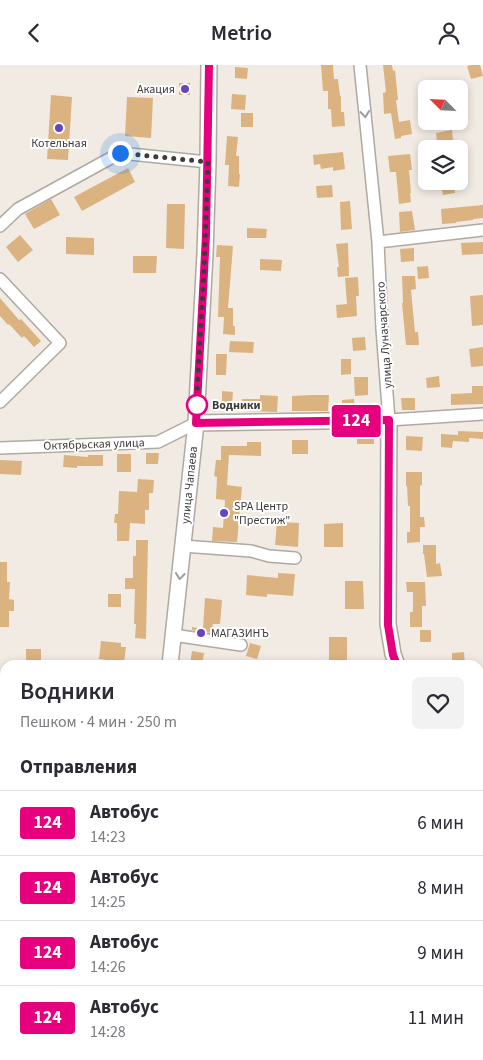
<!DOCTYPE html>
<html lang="ru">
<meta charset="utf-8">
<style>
body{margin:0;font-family:"Source Sans 3",sans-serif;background:#f2f2f3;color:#2b2b33;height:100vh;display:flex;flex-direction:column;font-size:19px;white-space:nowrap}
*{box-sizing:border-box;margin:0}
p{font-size:16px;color:#7c7c81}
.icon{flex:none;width:28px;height:28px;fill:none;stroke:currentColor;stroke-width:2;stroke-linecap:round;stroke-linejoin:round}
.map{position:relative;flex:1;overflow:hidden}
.panel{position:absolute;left:0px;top:595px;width:484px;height:400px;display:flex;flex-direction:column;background:#fff;border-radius:15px 15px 0 0;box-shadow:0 2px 8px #0003}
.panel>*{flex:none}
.badge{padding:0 10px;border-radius:4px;font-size:18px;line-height:32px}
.needle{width:32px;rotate:294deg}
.controls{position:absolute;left:418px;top:15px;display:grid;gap:10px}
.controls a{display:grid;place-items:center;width:50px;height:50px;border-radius:8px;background:#fff;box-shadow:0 2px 8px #0003;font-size:25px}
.you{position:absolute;width:25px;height:25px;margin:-12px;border:4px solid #fff;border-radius:50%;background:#1a73e8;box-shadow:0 0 0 8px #1a73e833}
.map>.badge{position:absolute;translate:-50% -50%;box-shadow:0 0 0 2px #fff}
h2{padding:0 20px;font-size:19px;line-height:45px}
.round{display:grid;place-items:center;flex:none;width:52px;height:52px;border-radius:8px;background:#f2f2f3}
.head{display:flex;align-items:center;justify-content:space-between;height:85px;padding:0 20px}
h1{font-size:24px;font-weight:600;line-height:38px}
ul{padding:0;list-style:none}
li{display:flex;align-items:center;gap:15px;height:65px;padding:0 20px;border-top:1px solid #e1e1e2}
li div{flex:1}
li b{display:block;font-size:19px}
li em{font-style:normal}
li .badge{min-width:55px;font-weight:700;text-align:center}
header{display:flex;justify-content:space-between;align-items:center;height:65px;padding:0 20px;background:#fff;font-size:22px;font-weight:600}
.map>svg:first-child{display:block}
.building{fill:#dbb381}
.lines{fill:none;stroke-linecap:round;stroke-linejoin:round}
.minor-casing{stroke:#afa9a1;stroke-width:14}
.major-casing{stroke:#afa9a1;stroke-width:18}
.minor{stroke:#fff;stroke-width:11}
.major{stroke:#fff;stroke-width:15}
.oneway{stroke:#9e9d9c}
.line-casing{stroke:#fff;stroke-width:11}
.line{stroke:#e6007e;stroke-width:8}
.walk{stroke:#3e3b38;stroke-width:5;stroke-dasharray:0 9}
.poi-dot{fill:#6844bd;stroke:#fff;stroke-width:2}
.stop-dot{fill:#fff;stroke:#e6007e;stroke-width:2.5}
.labels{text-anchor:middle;stroke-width:4;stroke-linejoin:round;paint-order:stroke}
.poi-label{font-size:12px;fill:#3e3b38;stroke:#fff;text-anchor:start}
.street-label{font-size:12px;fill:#3e3b38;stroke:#fff}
.stop-label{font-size:12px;font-weight:bold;fill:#3e3b38;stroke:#fff;text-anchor:start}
</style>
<header><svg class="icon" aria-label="back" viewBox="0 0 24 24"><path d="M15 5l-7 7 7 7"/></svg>Metrio<svg class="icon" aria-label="person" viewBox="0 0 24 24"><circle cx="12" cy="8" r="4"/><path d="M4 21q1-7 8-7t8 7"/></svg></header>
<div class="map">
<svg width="483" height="995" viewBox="0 0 483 995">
<rect width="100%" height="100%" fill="#f2ebe3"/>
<path class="building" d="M 321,0 L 333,0 L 334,14 L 338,14 L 340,31 L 341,31 L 341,47 L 344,47 L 345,61 L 332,62 L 331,44 L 328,44 L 328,26 L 323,26 Z
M 383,0 L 392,0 L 393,6 L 395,5 L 398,35 L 396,35 L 399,57 L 410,55 L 412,69 L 401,71 L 401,73 L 395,74 L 391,48 L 384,49 L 383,28 L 386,27 Z
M 471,0 L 480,0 L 483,11 L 471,14 L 467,1 Z
M 235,2 L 248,3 L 247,14 L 235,13 Z
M 179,18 L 190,18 L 190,30 L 179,30 Z
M 232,29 L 246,30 L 245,45 L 231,44 Z
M 51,30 L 72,32 L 68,95 L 47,94 Z
M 127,32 L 153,33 L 151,73 L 125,71 Z
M 241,48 L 253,48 L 253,62 L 241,62 Z
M 452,65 L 453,76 L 437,79 L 436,68 Z
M 227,71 L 238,72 L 236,91 L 239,91 L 239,109 L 240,109 L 239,122 L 228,121 L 229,100 L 225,100 Z
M 343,87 L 345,104 L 333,106 L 333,102 L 321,104 L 320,99 L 314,100 L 313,90 Z
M 410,89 L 412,105 L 409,105 L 411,128 L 410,128 L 411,137 L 399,139 L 396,107 L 390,107 L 388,91 Z
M 128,103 L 135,117 L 82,146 L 74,132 Z
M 440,116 L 453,116 L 455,128 L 443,130 Z
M 332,120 L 333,132 L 317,133 L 316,121 Z
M 51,134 L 60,150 L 34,164 L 25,149 Z
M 350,136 L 352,164 L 341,165 L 340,137 Z
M 167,139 L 185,139 L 184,184 L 166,183 Z
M 483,140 L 483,153 L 473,154 L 473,155 L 456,157 L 456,158 L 442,159 L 441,144 Z
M 412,146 L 415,165 L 400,167 L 399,147 Z
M 247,163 L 267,164 L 266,173 L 247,173 Z
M 20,170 L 33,185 L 18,197 L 6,182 Z
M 66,172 L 94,173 L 94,190 L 66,189 Z
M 483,177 L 483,189 L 462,190 L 461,178 Z
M 348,178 L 349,211 L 338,212 L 337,202 L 339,202 L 336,179 Z
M 217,180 L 233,181 L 228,243 L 233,243 L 233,261 L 235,261 L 235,270 L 223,269 L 224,252 L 218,252 L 220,192 L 216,192 Z
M 414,183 L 414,196 L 401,197 L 400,184 Z
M 133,191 L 157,191 L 156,208 L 133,208 Z
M 260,194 L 282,195 L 281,206 L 260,205 Z
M 428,201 L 429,213 L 418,214 L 417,202 Z
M 402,211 L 415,211 L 416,224 L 411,225 L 415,267 L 418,267 L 419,280 L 406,280 L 402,238 L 403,238 Z
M 358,212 L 359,231 L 356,231 L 357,251 L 337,253 L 336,240 L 347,239 L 345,213 Z
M 483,230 L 483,260 L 472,261 L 470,231 Z
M 0,233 L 19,255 L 21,254 L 41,276 L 34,282 L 24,271 L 22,273 L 9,259 L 8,260 L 0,251 Z
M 365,272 L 366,285 L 353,286 L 352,273 Z
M 230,276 L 254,277 L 253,288 L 229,287 Z
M 483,282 L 483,301 L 471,302 L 469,284 Z
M 216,289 L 227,289 L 226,310 L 216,310 Z
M 341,294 L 351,294 L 351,309 L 341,310 Z
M 439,311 L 440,322 L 427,323 L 426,313 Z
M 354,312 L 368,312 L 368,330 L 355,331 Z
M 472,321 L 483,321 L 483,339 L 451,340 L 451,329 L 472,328 Z
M 222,326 L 233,327 L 232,339 L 222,339 Z
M 260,330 L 278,331 L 277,347 L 242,346 L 242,334 L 260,334 Z
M 312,330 L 329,330 L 328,346 L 292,346 L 292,331 Z
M 401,333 L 415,333 L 415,345 L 402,345 Z
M 354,334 L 355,346 L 342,346 L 342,335 Z
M 458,366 L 483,367 L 483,374 L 469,373 L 469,377 L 453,376 L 452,383 L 441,382 L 441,369 L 458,370 Z
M 357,367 L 374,367 L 374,379 L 357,379 Z
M 406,371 L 423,372 L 422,386 L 406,385 Z
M 292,375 L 308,375 L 308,389 L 292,389 Z
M 247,377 L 261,377 L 261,391 L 229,390 L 227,420 L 242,422 L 237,477 L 212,476 L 213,462 L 223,463 L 225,435 L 216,434 L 217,412 L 214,411 L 216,395 L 221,395 L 221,381 L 247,381 Z
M 146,388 L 159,388 L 158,399 L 146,399 Z
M 117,389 L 131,389 L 131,407 L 117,407 Z
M 64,390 L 88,392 L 88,390 L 103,390 L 103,401 L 77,401 L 77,403 L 63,402 Z
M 0,395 L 22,396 L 21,410 L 0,409 Z
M 406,407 L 422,407 L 422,420 L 420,421 L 420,452 L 424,452 L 425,462 L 420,462 L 420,477 L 407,478 L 407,467 L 410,467 L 410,441 L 408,441 L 407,421 L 406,421 Z
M 138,414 L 154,415 L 153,428 L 149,428 L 149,445 L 145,445 L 145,459 L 130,458 L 129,476 L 117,476 L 117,458 L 114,458 L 115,449 L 118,449 L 119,426 L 137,427 Z
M 277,457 L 299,458 L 298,482 L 275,480 Z
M 343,458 L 343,482 L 324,482 L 324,459 Z
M 136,475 L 148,475 L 146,574 L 135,573 L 136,559 L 134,559 L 135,524 L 125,524 L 125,513 L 133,513 L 133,491 L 136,491 Z
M 423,480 L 436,480 L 436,499 L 440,498 L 442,511 L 427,512 L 424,489 L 423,489 Z
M 0,497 L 7,497 L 7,517 L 10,517 L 9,534 L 14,535 L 14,546 L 9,546 L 9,562 L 0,562 Z
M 278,508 L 295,509 L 293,531 L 267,529 L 267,532 L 246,530 L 247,510 L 278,513 Z
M 345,516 L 363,516 L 364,544 L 345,544 Z
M 406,517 L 425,517 L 426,541 L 422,541 L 422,562 L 410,562 L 410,547 L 413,547 L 413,527 L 407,527 Z
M 108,529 L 121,529 L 121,542 L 108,542 Z
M 205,533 L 222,535 L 220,559 L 213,559 L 211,568 L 192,565 L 192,562 L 203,564 Z
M 420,565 L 431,565 L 431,577 L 420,577 Z
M 329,572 L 347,572 L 347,596 L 329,596 Z
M 101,576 L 121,578 L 121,582 L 126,582 L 124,597 L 99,594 Z
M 250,578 L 261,581 L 257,594 L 246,591 Z
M 26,584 L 41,584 L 41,598 L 26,598 Z
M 192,586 L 204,588 L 202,600 L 190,599 Z
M 464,587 L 465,600 L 452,600 L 452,588 Z"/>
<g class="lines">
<g class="minor-casing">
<path id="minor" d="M 360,0 L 378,177 L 382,264 L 389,355 L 483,349
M 0,161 L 18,144 L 120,88 L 208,97
M 378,177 L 483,165
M 0,214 L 60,278 L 0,337
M 0,383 L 158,377 L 196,358
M 183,481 L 251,486 L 269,491 L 295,493
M 173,570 L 241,580
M 479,636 L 483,635
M 479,730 L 483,730
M 479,857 L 483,855
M 479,887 L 483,887
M 460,990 L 461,995"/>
</g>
<g class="major-casing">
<path id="major" d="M 196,358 L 389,355 L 388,559 L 393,589 L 397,600
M 170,600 L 196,358 L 205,189 L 208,97 L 209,0
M 154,995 L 154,990
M 330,995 L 330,990"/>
</g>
<use href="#minor" class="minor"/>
<use href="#major" class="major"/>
</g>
<defs><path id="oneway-chevron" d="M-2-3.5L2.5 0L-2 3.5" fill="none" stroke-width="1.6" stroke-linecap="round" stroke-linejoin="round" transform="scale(1.25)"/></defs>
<g class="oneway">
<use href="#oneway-chevron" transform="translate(365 49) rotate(84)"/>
<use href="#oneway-chevron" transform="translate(180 511) rotate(96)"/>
</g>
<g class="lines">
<g class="line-casing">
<path id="line" d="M 209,0 L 206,170 L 196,358 L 389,355 L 388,560 L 393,590 L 397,600"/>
</g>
<use href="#line" class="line"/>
<path class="walk" d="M 120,88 L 208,97 L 204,207 L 196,343 L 197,340"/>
</g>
<g class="poi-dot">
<circle cx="185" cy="24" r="5"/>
<circle cx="59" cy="63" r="5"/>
<circle cx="224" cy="448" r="5"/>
<circle cx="201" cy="568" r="5"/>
</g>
<circle class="stop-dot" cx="197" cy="340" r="10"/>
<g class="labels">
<g class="poi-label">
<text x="175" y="28" text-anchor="end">Акация</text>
<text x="59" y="82" text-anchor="middle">Котельная</text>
<text x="234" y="445">SPA Центр<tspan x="234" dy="14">"Престиж"</tspan></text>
<text x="211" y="572">МАГАЗИНЪ</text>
</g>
<g class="street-label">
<text transform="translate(384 270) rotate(-94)" y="4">улица Луначарского</text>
<text transform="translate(94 379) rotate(-2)" y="4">Октябрьская улица</text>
<text transform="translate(189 420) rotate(-84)" y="4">улица Чапаева</text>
</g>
<g class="stop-label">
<text x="212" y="344">Водники</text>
</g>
</g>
</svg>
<div class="controls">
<a><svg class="needle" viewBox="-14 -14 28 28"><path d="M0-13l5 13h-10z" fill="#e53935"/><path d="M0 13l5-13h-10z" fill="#7c7c81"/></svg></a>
<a><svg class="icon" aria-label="layers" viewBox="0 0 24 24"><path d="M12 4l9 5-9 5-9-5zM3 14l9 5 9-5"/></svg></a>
</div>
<div class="you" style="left:120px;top:88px"></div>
<b class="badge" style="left:356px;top:356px;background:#e6007e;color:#fff">124</b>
<section class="panel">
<div class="head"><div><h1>Водники</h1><p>Пешком · 4 мин · 250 m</p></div><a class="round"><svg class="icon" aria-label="heart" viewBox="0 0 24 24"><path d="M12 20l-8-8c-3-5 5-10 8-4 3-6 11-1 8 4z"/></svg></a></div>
<h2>Отправления</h2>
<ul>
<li><span class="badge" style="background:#e6007e;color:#fff">124</span><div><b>Автобус</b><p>14:23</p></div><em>6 мин</em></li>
<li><span class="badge" style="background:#e6007e;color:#fff">124</span><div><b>Автобус</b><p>14:25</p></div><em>8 мин</em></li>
<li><span class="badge" style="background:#e6007e;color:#fff">124</span><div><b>Автобус</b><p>14:26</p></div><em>9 мин</em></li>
<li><span class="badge" style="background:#e6007e;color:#fff">124</span><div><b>Автобус</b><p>14:28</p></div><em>11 мин</em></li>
</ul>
</section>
</div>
